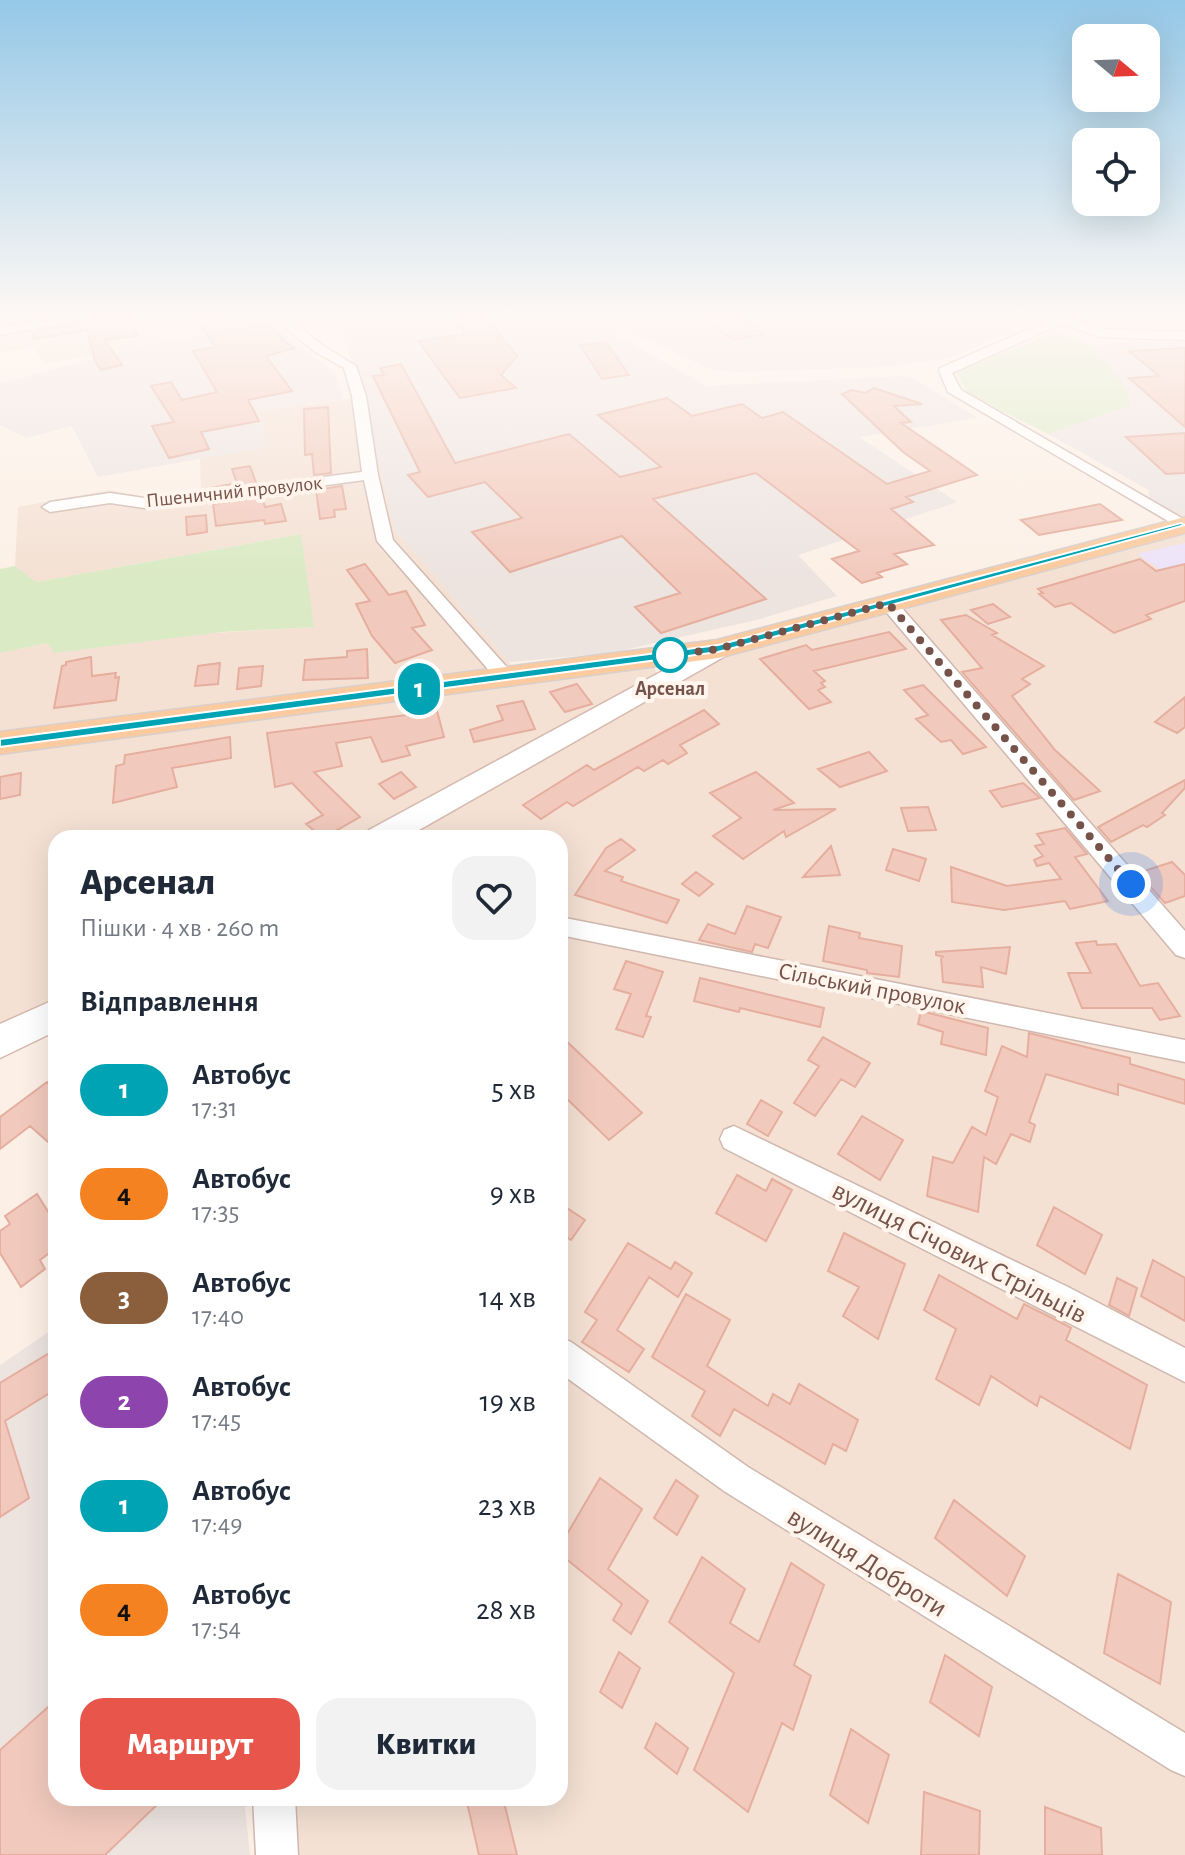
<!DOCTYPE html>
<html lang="uk">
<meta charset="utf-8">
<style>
body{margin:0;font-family:"Alegreya Sans",sans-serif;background:#f2f2f3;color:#1f2937;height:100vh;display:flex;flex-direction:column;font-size:30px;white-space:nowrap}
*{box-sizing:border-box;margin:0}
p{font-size:26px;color:#747a83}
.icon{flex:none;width:44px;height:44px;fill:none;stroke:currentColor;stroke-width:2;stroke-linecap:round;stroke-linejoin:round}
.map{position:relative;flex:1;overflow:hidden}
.drawer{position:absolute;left:48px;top:830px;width:520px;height:976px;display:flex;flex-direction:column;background:#fff;border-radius:24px;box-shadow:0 8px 32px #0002}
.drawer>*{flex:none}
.badge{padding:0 16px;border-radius:26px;font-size:28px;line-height:52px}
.needle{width:52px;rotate:109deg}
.fabs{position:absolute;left:1072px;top:24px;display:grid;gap:16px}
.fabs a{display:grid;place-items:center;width:88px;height:88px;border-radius:16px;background:#fff;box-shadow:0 8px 32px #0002;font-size:40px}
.you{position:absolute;width:40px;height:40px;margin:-20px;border:6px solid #fff;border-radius:50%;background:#1a73e8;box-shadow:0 0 0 12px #1a73e833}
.map>.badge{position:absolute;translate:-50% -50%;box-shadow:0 0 0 4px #fff}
h2{padding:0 32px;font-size:30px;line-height:72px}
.round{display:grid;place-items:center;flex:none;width:84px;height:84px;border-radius:24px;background:#f2f2f3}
.summary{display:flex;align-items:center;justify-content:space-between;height:136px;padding:0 32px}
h1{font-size:38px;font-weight:800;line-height:60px}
.cta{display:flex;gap:16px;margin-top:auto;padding:16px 32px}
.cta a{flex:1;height:92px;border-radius:24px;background:#e7554b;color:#fff;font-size:32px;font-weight:800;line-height:92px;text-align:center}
.cta a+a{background:#f2f2f3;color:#1f2937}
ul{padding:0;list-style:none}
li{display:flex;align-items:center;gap:24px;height:104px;padding:0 32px}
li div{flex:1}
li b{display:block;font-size:30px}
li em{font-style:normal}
li .badge{min-width:88px;font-weight:700;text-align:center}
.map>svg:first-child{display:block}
.residential{fill:#f4e1d4}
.industrial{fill:#ede4e0}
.education{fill:#ede3f9}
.green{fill:#daeac4}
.building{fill:#f2cabd;stroke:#e5ae9e;stroke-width:2}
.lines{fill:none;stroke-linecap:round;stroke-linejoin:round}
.street-casing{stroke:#d0b8ae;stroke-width:3}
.secondary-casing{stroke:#d6b9ae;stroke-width:3}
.primary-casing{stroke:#d9cfcc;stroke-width:3}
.street{fill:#fff;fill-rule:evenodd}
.secondary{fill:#fff;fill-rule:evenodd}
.primary{fill:#fbca9e;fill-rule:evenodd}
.line{fill:#00a3b4;stroke:#fff;stroke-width:2}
.walk{stroke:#76534a;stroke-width:8;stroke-dasharray:0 14.4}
.stop-dot{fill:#fff;stroke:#00a3b4;stroke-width:4}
.labels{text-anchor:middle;stroke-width:8;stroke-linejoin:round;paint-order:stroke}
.far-street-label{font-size:20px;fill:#76534a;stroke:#fff5ed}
.far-stop-label{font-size:20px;font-weight:bold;fill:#76534a;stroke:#fff5ed}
.street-label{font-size:24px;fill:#76534a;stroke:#fff5ed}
.near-street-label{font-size:28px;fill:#76534a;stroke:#fff5ed}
</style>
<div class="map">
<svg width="1185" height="1855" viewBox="0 0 1185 1855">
<rect width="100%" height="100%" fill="#fcf0e6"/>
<path class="residential" d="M 0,315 L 281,315 L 271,322 L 45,364 L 33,347 L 0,353 Z
M 363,397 L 395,530 L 509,662 L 520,680 L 653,663 L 657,675 L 371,838 L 56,838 L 56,1008 L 0,1036 L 0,653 L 48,643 L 314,627 L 300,534 L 36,582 L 15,566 L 18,507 L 109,490 L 149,498 L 201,491 L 200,458 L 268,447 L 259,411 Z
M 1185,525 L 1185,1855 L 277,1855 L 274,1798 L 560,1798 L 560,838 L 380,838 L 718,649 Z"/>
<path class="industrial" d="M 299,315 L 597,315 L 622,338 L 706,386 L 901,376 L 914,379 L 978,418 L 859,437 L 957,502 L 798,555 L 837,596 L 756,620 L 611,653 L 509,662 L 395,530 L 359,382 L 341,329 L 326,332 Z
M 614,315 L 1031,315 L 1040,319 L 948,359 L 882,367 L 740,372 L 712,370 L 627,330 Z
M 1067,315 L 1185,315 L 1185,330 L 1107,327 Z
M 271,322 L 335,373 L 343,399 L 259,411 L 268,447 L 98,477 L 72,426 L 26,438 L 0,425 L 0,384 L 131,348 Z
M 1132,341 L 1185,342 L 1185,515 L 1180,516 L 1148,500 L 1149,490 L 1048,434 L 1131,405 L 1125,388 L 1093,346 Z
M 56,1327 L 56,1798 L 244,1798 L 250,1855 L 0,1855 L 0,1365 Z"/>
<path class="education" d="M 1185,543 L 1185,586 L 1137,554 Z"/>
<path class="green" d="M 1056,331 L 1093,346 L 1125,388 L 1131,405 L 1048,434 L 968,394 L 956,372 Z
M 301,534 L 314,627 L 222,632 L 54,653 L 48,643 L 0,653 L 0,569 L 15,566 L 36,582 Z"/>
<path class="building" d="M 114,315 L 117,315 L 117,320 L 130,318 L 137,336 L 105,340 L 122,365 L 101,370 L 95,361 L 87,330 L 34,339 L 33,332 Z
M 194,315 L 217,315 L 229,331 L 272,324 L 283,340 L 294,348 L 266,356 L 292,391 L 248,400 L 259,421 L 201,432 L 209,449 L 169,458 L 152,426 L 174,422 L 151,386 L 171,382 L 182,400 L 217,392 L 193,351 L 215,347 Z
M 454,315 L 485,315 L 517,356 L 501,375 L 516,388 L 460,398 L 418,341 L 465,334 Z
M 696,315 L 735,315 L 764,334 L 734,340 Z
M 606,342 L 629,375 L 602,379 L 580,345 Z
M 1185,348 L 1185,427 L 1129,378 L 1159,376 L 1129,351 Z
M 401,364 L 455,463 L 569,434 L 620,477 L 661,467 L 598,415 L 667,398 L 692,416 L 742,404 L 762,418 L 783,412 L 887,484 L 930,471 L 903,452 L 842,394 L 852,390 L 865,393 L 874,388 L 922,404 L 894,406 L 911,422 L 901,423 L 977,475 L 906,497 L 913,502 L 891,509 L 934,545 L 894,554 L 907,564 L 877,573 L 882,577 L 862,583 L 832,559 L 859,551 L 756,473 L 653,499 L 766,599 L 661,633 L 635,607 L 680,593 L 622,536 L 510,572 L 472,532 L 522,518 L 485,482 L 428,497 L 408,475 L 420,472 L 373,376 L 384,375 L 380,368 Z
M 328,407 L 331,473 L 314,475 L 312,454 L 305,455 L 304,409 Z
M 1185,433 L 1185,473 L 1166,474 L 1126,437 Z
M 250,466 L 256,483 L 211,488 L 237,483 L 232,469 Z
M 342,486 L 346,509 L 334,510 L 335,517 L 320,519 L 316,490 Z
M 262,497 L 265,507 L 281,504 L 286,521 L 265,524 L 264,520 L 216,526 L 213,504 Z
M 1100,504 L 1122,520 L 1039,535 L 1021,520 Z
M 206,515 L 207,532 L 187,535 L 186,517 Z
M 1140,559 L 1156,571 L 1185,564 L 1185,601 L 1146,615 L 1151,619 L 1114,633 L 1071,603 L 1055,607 L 1039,594 L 1043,593 L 1038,589 Z
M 365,564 L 389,595 L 406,591 L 425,625 L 412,628 L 432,650 L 395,663 L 372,636 L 356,604 L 370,601 L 347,570 Z
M 993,604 L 1010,617 L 988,624 L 971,610 Z
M 966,615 L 997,633 L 992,635 L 1044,666 L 1022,679 L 1030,684 L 1012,696 L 1055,750 L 1100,791 L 1074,800 L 962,672 L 982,668 L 941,620 Z
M 889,632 L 906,649 L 814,671 L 825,681 L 821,683 L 825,687 L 818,690 L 831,702 L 809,709 L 760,659 L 806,645 L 812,650 Z
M 367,649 L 368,678 L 303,680 L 305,660 L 347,657 L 347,651 Z
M 91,657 L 92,676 L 116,673 L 115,678 L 119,677 L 116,700 L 54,708 L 62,666 L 66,665 L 66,662 Z
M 220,663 L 218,684 L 195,686 L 198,666 Z
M 263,666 L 261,686 L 237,689 L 239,668 Z
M 577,684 L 592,704 L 565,712 L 550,692 Z
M 923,685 L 986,747 L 963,754 L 951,740 L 941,742 L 916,719 L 928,715 L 904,690 Z
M 1185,697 L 1185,727 L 1177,733 L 1155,722 Z
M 523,701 L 535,729 L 474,742 L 470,730 L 503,720 L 497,706 Z
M 704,710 L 719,724 L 680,745 L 687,753 L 668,764 L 663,760 L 644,771 L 638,767 L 573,806 L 567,802 L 541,819 L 523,805 L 587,765 L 594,770 Z
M 437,711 L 444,737 L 406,746 L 410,755 L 382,762 L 371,737 L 336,743 L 342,766 L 314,772 L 360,817 L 323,838 L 306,824 L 323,815 L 292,783 L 275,787 L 267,733 Z
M 230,737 L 231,758 L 172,768 L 177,787 L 113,803 L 116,766 L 124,764 L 125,755 Z
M 869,752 L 887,771 L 840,787 L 818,769 Z
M 401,772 L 416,787 L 394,799 L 379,784 Z
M 756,772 L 794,803 L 773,810 L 836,809 L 786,837 L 784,831 L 743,859 L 713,836 L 741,818 L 710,793 Z
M 21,773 L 20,795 L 0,799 L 0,777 Z
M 1185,780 L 1185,788 L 1162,813 L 1165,815 L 1147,827 L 1143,825 L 1111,842 L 1098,827 Z
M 1023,783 L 1040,798 L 1002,807 L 990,791 Z
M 928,807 L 936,830 L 908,831 L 901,808 Z
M 1065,828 L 1087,854 L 1075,857 L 1108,901 L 1070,909 L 1065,901 L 1004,910 L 952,902 L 951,867 L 1007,886 L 1061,879 L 1049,863 L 1037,866 L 1034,860 L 1043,856 L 1035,846 L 1044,844 L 1037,834 Z
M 621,839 L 635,850 L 605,871 L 623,877 L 621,881 L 679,900 L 667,923 L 575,895 L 606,848 Z
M 831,846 L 840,875 L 803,877 Z
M 893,849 L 926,859 L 919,881 L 886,870 Z
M 1172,862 L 1185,875 L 1185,896 L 1165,903 L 1138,873 Z
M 696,872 L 713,884 L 699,896 L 682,884 Z
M 747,906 L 781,917 L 768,948 L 755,944 L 752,952 L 699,940 L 708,924 L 735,934 Z
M 829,926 L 860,933 L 859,938 L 902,946 L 899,977 L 867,973 L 867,970 L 823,961 Z
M 1096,941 L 1097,945 L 1116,944 L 1140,986 L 1158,983 L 1180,1016 L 1160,1020 L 1152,1008 L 1082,1008 L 1068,973 L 1091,973 L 1076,943 Z
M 1010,947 L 1006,974 L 981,967 L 983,987 L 943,982 L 941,957 L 944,957 L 936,955 L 936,952 Z
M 626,961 L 663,972 L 646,1016 L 651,1017 L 643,1037 L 616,1029 L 631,994 L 614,989 Z
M 700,978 L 824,1008 L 820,1027 L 740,1008 L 739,1012 L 694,1001 Z
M 921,1011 L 988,1028 L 986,1055 L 941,1044 L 943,1032 L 918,1024 Z
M 1029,1033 L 1130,1058 L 1130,1064 L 1185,1080 L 1185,1104 L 1118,1084 L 1118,1095 L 1046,1074 L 1029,1122 L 1035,1125 L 1030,1142 L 1011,1134 L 996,1164 L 984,1157 L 978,1212 L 927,1196 L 933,1157 L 953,1163 L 972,1127 L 986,1135 L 998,1097 L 985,1091 L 1002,1046 L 1027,1057 Z
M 560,1035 L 642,1113 L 609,1140 L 560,1092 Z
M 823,1037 L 870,1063 L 855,1087 L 841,1079 L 815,1116 L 794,1103 L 819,1066 L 808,1060 Z
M 47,1082 L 56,1091 L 56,1149 L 30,1126 L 0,1149 L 0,1117 Z
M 761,1100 L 782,1112 L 768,1136 L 747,1124 Z
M 862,1116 L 903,1140 L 880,1180 L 838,1154 Z
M 737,1175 L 766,1191 L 772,1179 L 792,1190 L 766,1241 L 716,1213 Z
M 37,1194 L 56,1224 L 56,1248 L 40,1260 L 45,1269 L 21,1287 L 0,1253 L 0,1231 L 10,1224 L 5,1216 Z
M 1054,1207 L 1102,1235 L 1085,1274 L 1037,1245 Z
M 567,1208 L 585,1220 L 571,1240 L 560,1233 L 560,1217 Z
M 844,1233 L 905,1264 L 878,1339 L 843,1316 L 859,1287 L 828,1271 Z
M 628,1243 L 671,1269 L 675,1262 L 692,1273 L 678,1297 L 649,1277 L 617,1330 L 644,1349 L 629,1372 L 582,1342 L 597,1320 L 585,1312 Z
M 1153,1260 L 1185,1278 L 1185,1321 L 1141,1296 Z
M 939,1275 L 1017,1319 L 1024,1304 L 1060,1322 L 1071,1328 L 1066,1340 L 1147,1385 L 1130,1449 L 1040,1396 L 1037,1406 L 991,1376 L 979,1405 L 936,1379 L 956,1329 L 924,1310 Z
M 1117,1278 L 1137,1288 L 1129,1316 L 1109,1305 Z
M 686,1294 L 730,1320 L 707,1366 L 768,1406 L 773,1394 L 790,1404 L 799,1384 L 858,1420 L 846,1451 L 833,1444 L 825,1464 L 734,1409 L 720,1436 L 692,1416 L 705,1391 L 652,1357 Z
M 56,1349 L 56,1389 L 5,1421 L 29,1498 L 0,1517 L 0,1383 Z
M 600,1478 L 642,1509 L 608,1569 L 648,1601 L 631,1634 L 613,1620 L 622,1604 L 560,1554 L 560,1546 Z
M 676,1480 L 698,1496 L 677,1535 L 654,1518 Z
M 954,1500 L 1025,1556 L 1007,1596 L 935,1538 Z
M 702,1557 L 745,1589 L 730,1623 L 759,1642 L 791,1563 L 824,1585 L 794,1665 L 811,1676 L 793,1730 L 782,1723 L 748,1812 L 694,1770 L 734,1673 L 669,1622 Z
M 1118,1574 L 1171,1602 L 1160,1684 L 1104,1653 Z
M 619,1652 L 640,1668 L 622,1708 L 600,1692 Z
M 945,1655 L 992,1687 L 979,1736 L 930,1702 Z
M 56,1700 L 56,1798 L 164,1798 L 105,1855 L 0,1855 L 0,1750 Z
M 656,1723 L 688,1748 L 677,1774 L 645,1748 Z
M 851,1729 L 889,1755 L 868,1823 L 830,1795 Z
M 924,1792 L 980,1811 L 979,1855 L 921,1855 Z
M 466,1798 L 503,1798 L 517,1855 L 479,1855 Z
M 1045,1807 L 1101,1828 L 1102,1855 L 1045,1855 Z"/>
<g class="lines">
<g class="street-casing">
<path id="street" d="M 79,315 L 111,315 L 0,335 L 0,327 Z
M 270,315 L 284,315 L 322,345 L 356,366 L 366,396 L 378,475 L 393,540 L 513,674 L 516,678 L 513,682 L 499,682 L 377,541 L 364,480 L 151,509 L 110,503 L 50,512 L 42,507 L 50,502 L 110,493 L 151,499 L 362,472 L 352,396 L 344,368 L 314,351 Z
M 1039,315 L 1058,315 L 1101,329 L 1185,332 L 1185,340 L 1100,337 L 1061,324 L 952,373 L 961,390 L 1185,520 L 1185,531 L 948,392 L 939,371 L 940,368 L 1049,320 Z
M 888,598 L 894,599 L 1185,931 L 1185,958 L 1176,955 L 882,607 L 879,603 Z
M 560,917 L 1185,1040 L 1185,1062 L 560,935 Z
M 734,1126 L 1068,1287 L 1185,1348 L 1185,1382 L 724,1148 L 720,1139 L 724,1130 Z
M 560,1337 L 571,1342 L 748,1467 L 1185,1733 L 1185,1776 L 1171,1770 L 724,1491 L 560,1373 Z
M 253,1798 L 295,1798 L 298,1855 L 256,1855 Z"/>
</g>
<g class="secondary-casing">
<path id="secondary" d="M 718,641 L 727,643 L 731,649 L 727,655 L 405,838 L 364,838 L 369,830 Z
M 56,999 L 56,1031 L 0,1058 L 0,1024 Z"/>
</g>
<g class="primary-casing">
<path id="primary" d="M 1185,517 L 1185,533 L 718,658 L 0,754 L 0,732 L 717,640 Z"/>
</g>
<use href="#street" class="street"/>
<use href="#secondary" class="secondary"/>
<use href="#primary" class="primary"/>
</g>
<linearGradient id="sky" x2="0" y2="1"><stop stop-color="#95c8e7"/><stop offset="0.55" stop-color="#fef8f4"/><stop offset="1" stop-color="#fef8f4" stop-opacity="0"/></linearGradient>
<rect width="1185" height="575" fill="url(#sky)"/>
<path class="line" d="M 1181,523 L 1185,525 L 718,652 L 0,747 L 0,739 L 718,645 Z"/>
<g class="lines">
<path class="walk" d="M 670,655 L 718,649 L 888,603 L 1131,884"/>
</g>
<circle class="stop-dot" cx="670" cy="655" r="16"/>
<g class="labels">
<g class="far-street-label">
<text transform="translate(234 491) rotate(-6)" y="7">Пшеничний провулок</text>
</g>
<g class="far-stop-label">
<text x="670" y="695">Арсенал</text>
</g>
<g class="street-label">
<text transform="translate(872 988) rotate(11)" y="8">Сільський провулок</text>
</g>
<g class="near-street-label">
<text transform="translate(960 1251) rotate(27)" y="10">вулиця Січових Стрільців</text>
<text transform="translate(868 1561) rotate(32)" y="10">вулиця Доброти</text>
</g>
</g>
</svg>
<div class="fabs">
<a><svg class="needle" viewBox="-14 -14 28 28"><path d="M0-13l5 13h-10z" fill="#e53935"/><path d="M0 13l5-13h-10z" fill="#747a83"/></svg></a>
<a><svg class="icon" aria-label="locate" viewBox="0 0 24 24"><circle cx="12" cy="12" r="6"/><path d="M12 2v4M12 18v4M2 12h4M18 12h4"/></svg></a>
</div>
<div class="you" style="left:1131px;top:884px"></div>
<b class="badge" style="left:419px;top:689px;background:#00a3b4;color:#fff">1</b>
<section class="drawer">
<div class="summary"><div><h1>Арсенал</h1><p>Пішки · 4 хв · 260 m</p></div><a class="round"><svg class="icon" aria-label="heart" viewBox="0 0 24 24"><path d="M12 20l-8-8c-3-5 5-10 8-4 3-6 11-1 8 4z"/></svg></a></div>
<h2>Відправлення</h2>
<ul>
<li><span class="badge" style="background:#00a3b4;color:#fff">1</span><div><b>Автобус</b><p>17:31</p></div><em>5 хв</em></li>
<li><span class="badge" style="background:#f58220;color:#111">4</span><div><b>Автобус</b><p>17:35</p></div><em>9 хв</em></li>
<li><span class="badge" style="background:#8b5e3c;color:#fff">3</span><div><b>Автобус</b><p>17:40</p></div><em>14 хв</em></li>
<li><span class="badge" style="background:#8e44ad;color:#fff">2</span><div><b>Автобус</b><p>17:45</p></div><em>19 хв</em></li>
<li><span class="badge" style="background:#00a3b4;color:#fff">1</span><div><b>Автобус</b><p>17:49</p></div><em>23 хв</em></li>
<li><span class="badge" style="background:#f58220;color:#111">4</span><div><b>Автобус</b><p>17:54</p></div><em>28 хв</em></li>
</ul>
<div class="cta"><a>Маршрут</a><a>Квитки</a></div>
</section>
</div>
